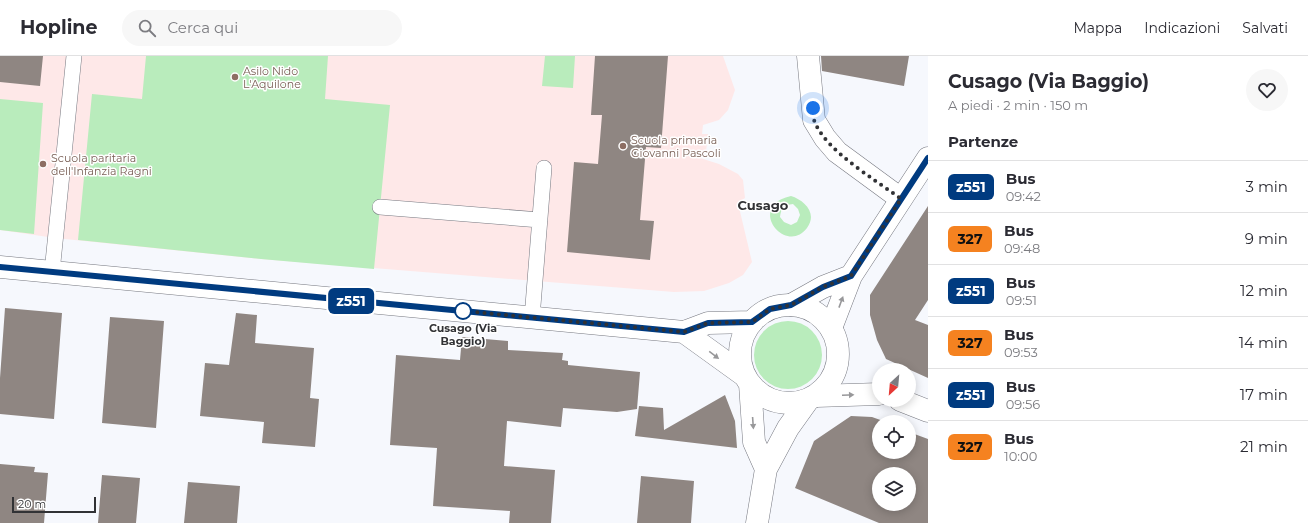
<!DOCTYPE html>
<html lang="it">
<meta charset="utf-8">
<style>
body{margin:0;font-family:Montserrat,sans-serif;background:#f7f7f7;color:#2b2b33;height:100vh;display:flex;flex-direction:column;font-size:15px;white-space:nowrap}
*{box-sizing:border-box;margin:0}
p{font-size:13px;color:#7c7c81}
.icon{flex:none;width:22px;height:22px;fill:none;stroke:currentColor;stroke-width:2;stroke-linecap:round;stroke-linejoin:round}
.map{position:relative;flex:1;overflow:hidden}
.drawer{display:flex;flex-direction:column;background:#fff;width:380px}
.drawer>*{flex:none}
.badge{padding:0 8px;border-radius:6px;font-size:14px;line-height:26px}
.needle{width:26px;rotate:206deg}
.fabs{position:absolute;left:872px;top:307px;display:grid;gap:8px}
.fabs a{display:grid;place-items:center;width:44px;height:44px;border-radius:50%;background:#fff;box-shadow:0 2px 10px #0003;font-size:20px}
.scale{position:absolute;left:12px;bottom:10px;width:84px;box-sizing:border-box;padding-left:4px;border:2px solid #313235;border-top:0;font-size:11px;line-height:14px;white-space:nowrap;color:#313235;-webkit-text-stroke:3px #fff;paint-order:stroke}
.you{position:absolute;width:20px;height:20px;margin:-10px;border:3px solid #fff;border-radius:50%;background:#1a73e8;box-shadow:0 0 0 6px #1a73e833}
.map>.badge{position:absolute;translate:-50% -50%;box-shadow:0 0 0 2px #fff}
h2{padding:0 20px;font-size:15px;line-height:36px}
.round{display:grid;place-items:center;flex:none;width:42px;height:42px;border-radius:21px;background:#f7f7f7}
.headline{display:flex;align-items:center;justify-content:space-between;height:68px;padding:0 20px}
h1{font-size:19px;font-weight:700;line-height:30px}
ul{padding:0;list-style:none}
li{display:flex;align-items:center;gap:12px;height:52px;padding:0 20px;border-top:1px solid #e1e1e2}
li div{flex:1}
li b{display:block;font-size:15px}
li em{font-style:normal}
li .badge{min-width:44px;font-weight:700;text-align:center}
header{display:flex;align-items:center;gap:24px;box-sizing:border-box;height:56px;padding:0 20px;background:#fff;border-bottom:1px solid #e1e1e2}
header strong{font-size:19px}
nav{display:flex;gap:22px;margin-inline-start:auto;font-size:14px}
.search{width:280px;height:36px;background:#f7f7f7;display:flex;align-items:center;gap:10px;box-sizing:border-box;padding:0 14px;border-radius:22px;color:#7c7c81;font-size:15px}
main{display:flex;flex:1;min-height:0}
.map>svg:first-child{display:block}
.education{fill:#fee8e8}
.green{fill:#b9ecbc;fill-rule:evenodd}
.building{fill:#8f8682;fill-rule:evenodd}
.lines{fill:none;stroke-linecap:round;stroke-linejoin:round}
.service-casing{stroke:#767880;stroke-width:16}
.minor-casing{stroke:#767880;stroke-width:23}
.tertiary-casing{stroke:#767880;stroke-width:23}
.service{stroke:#fff;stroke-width:15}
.minor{stroke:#fff;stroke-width:22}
.tertiary{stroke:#fff;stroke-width:22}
.oneway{fill:#98989a}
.line-casing{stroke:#fff;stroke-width:9}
.line{stroke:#003b80;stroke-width:6}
.walk{stroke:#313235;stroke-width:4;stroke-dasharray:0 7.2}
.education-dot{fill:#8d6e63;stroke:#fff;stroke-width:1.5}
.stop-dot{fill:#fff;stroke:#003b80;stroke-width:2}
.labels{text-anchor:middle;stroke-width:3;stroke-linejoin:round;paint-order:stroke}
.education-label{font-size:11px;fill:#785e54;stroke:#fff;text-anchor:start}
.stop-label{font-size:11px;font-weight:bold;fill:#313235;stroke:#fff}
.quarter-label{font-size:13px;font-weight:bold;fill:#313235;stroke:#fff}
</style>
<header>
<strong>Hopline</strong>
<div class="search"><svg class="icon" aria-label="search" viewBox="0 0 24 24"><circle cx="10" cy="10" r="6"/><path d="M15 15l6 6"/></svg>Cerca qui</div>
<nav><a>Mappa</a><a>Indicazioni</a><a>Salvati</a></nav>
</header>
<main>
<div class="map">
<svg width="928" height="467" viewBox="0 0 928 467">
<rect width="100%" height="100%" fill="#f6f8fd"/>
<path class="education" d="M 0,0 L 723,0 L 735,34 L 728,54 L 719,64 L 703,69 L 702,78 L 708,78 L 706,96 L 701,96 L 700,102 L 719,108 L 738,118 L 743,124 L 745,142 L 738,147 L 752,206 L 743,219 L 729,227 L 704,235 L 674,236 L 261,203 L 55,182 L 0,174 Z"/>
<path class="green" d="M 146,0 L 328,0 L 325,43 L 390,49 L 374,213 L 261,203 L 78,184 L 92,38 L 142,43 Z
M 545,0 L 575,0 L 573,32 L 542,30 Z
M 0,43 L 43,47 L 34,178 L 0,174 Z
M 791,140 C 804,144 818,157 807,172 C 786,200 745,150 791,140 ZM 793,148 L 798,153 L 800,159 L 797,166 L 791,169 L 784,166 L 780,161 C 781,152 784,149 793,148 Z
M754 299a34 34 0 1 1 68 0a34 34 0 1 1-68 0Z"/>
<path class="building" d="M 0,0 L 43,0 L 40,30 L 0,26 Z
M 595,0 L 668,0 L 661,92 L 646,91 L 640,164 L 654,165 L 650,204 L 567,196 L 574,106 L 598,108 L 602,59 L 591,59 Z
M 821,0 L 909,0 L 904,30 L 822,15 Z
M 928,150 L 928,244 L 915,264 L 928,269 L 928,322 L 886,303 L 877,284 L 870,259 L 870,239 Z
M 5,252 L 62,257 L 54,363 L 0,358 L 0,322 Z
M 236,257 L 257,259 L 255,287 L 314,292 L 310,342 L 319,343 L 315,391 L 262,387 L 264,366 L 200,360 L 205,307 L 229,309 Z
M 110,261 L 164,265 L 156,372 L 102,367 Z
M 462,281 L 508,285 L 508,294 L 563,297 L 562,304 L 568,305 L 568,309 L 640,316 L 637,353 L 617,356 L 563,352 L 561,371 L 507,365 L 504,410 L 555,414 L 551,467 L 509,467 L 510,455 L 433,450 L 437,392 L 390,389 L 396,299 L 460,304 Z
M 725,339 L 735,365 L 737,392 L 635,380 L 639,350 L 663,352 L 664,374 Z
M 851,360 L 872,361 L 886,366 L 879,366 L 879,396 L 909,396 L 909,376 L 928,383 L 928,467 L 879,467 L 795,432 L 814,385 ZM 879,418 L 909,418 L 909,448 L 879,448 Z
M 0,408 L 35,411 L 34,416 L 48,417 L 44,467 L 0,467 Z
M 102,419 L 140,422 L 136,467 L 98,467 Z
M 641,420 L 694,425 L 691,467 L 637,467 Z
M 188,426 L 240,430 L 237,467 L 184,467 Z"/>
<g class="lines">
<g class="service-casing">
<path id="service" d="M 380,151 L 540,164
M 52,216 L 74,0
M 532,262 L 544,112"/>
</g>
<g class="minor-casing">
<path id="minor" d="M 808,0 L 814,64 L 825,82 L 837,96 L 901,143
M 791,249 L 823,231 L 851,220
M 831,272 L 851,220 L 928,102
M 816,340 L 879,338
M 900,344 L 928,355"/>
</g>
<g class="tertiary-casing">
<path id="tertiary" d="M 0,211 L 684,276 L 708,267 L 752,266
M740 298a49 49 0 1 1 98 0a49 49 0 1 1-98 0Z
M 684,276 L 745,320
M 750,328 L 754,386 L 766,413
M 757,467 L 766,413 L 788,372 L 808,344"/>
</g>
<use href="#service" class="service"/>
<use href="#minor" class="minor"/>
<use href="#tertiary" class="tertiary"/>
</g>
<defs><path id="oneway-solid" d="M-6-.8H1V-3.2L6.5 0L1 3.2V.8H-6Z"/></defs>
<g class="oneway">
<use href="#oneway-solid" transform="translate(841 246) rotate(-70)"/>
<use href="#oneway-solid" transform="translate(714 299) rotate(37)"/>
<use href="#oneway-solid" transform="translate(848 339) rotate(-2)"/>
<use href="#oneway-solid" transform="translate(753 367) rotate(86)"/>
</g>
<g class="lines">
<g class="line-casing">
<path id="line" d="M 0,211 L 684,276 L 708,267 L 752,266 L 770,253 L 791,249 L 823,231 L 851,220 L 928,102"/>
</g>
<use href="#line" class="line"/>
<path class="walk" d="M 463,255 L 684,276 L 708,267 L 752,266 L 770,253 L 791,249 L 823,231 L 851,220 L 901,143 C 876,124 824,94 814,64 C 813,61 813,56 813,52"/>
</g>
<g class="education-dot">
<circle cx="235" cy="21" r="4"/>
<circle cx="623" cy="90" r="4"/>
<circle cx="43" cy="108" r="4"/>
</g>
<circle class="stop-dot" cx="463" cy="255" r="8"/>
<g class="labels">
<g class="education-label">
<text x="243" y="19">Asilo Nido<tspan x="243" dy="13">L'Aquilone</tspan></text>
<text x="631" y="88">Scuola primaria<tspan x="631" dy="13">Giovanni Pascoli</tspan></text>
<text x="51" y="106">Scuola paritaria<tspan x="51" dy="13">dell'Infanzia Ragni</tspan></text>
</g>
<g class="stop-label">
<text x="463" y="276">Cusago (Via<tspan x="463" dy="13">Baggio)</tspan></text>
</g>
<g class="quarter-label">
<text x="763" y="154">Cusago</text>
</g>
</g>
</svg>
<div class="fabs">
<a><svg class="needle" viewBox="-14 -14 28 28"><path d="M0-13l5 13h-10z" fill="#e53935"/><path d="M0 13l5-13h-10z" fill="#7c7c81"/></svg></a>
<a><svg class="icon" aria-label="locate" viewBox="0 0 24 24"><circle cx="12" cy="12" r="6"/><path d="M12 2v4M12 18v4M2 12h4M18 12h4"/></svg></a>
<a><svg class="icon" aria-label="layers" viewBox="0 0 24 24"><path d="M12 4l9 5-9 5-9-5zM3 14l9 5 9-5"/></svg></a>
</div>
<div class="scale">20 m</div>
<div class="you" style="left:813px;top:52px"></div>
<b class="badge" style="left:351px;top:245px;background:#003b80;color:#fff">z551</b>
</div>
<section class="drawer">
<div class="headline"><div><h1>Cusago (Via Baggio)</h1><p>A piedi · 2 min · 150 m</p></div><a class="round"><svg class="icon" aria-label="heart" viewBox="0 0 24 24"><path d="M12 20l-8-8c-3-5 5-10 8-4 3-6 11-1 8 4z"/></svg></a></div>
<h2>Partenze</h2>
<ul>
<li><span class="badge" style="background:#003b80;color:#fff">z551</span><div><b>Bus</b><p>09:42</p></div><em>3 min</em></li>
<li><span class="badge" style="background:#f58220;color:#111">327</span><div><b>Bus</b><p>09:48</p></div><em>9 min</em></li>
<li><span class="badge" style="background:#003b80;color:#fff">z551</span><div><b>Bus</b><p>09:51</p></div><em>12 min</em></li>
<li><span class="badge" style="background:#f58220;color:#111">327</span><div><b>Bus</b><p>09:53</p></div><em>14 min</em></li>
<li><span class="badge" style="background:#003b80;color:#fff">z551</span><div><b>Bus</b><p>09:56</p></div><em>17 min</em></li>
<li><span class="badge" style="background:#f58220;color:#111">327</span><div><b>Bus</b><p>10:00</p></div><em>21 min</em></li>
</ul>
</section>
</main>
